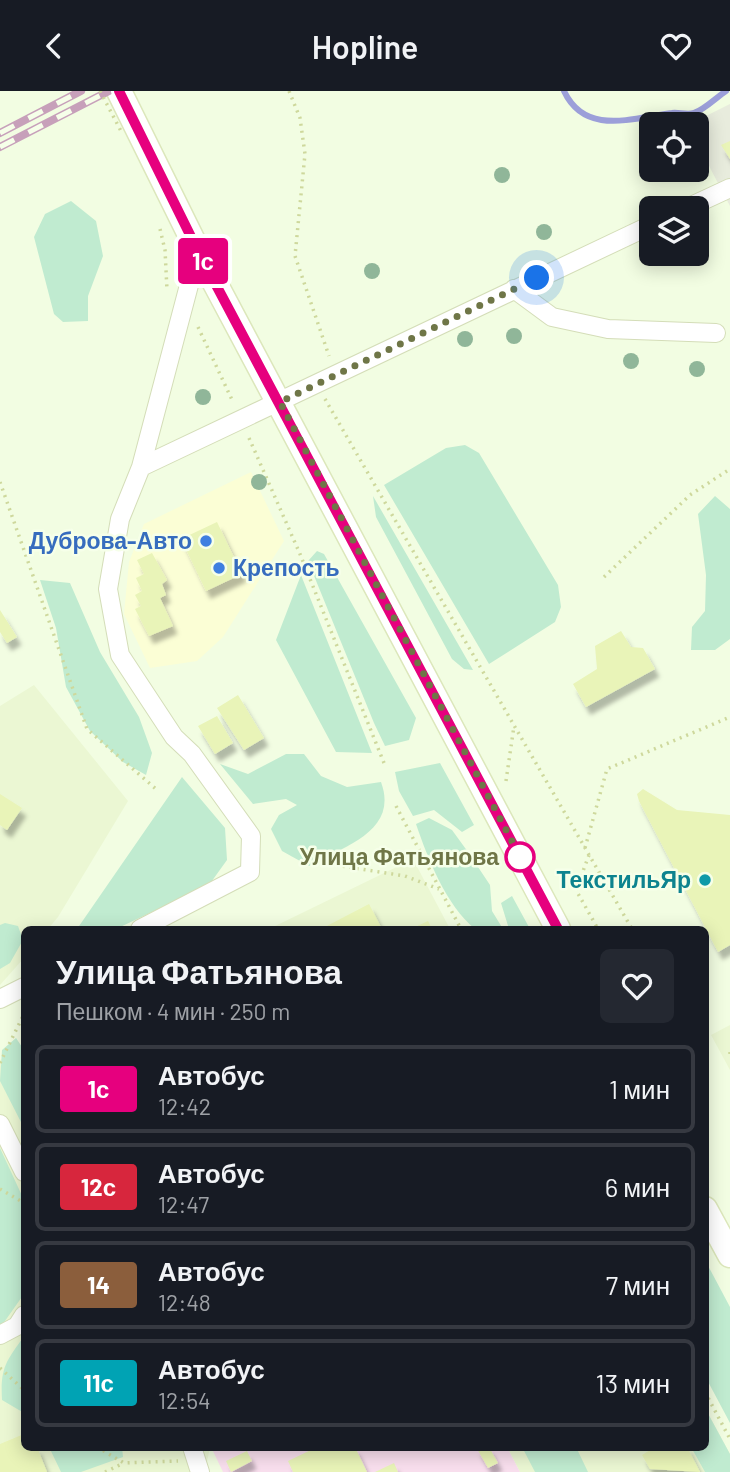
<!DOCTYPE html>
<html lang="ru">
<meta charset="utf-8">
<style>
body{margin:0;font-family:Barlow,sans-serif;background:#242831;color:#f1f3f6;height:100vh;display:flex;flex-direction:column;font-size:26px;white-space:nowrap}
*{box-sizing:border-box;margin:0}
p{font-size:23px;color:#9ea1a6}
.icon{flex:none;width:38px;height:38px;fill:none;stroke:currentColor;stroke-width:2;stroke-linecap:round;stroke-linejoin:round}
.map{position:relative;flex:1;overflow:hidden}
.sheet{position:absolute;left:21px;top:835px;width:688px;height:525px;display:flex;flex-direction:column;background:#171b24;border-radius:10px;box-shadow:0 4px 18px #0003}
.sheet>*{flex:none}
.badge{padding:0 14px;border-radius:5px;font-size:24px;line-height:46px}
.tools{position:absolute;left:639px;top:21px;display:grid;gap:14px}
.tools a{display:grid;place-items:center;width:70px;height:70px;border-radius:10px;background:#171b24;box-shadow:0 4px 18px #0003;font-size:35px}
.you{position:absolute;width:35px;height:35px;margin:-18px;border:5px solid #fff;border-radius:50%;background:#1a73e8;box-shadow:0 0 0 10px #1a73e833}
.map>.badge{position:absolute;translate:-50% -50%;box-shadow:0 0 0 4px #fff}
.round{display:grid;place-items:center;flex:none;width:74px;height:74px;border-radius:10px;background:#242831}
.headline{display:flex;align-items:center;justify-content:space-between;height:119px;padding:0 35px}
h1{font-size:33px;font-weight:600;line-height:52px}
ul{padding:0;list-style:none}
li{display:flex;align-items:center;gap:21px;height:88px;margin:0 14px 10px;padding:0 21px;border:4px solid #363941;border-radius:10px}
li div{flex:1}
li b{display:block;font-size:26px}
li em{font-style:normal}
li .badge{min-width:77px;font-weight:700;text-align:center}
header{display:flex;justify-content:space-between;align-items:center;height:91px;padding:0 35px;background:#171b24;font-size:32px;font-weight:600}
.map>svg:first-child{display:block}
.residential{fill:#ebf7d3}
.commercial{fill:#fbfed5}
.industrial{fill:#e8ecdd}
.education{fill:#f9dfee}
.green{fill:#c0ebd0}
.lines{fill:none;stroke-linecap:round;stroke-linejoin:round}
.stream{stroke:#9c9fd9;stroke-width:6}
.building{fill:#e9f4b8;filter:url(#shadow)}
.minor-casing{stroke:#d4ddb8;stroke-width:20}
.secondary-casing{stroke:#dce7bb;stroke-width:27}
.path{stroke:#ced89c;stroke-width:3.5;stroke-dasharray:2 5;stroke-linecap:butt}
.minor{stroke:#fff;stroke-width:18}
.secondary{stroke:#fff;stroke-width:24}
.rail-casing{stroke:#c7a0ba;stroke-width:8}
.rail{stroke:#f6ffe9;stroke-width:5;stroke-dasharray:16;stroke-linecap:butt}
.path-bridge{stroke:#ced89c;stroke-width:3.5;stroke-dasharray:2 5;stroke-linecap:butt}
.tree{fill:#90b699}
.line-casing{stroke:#fff;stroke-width:16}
.line{stroke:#e6007e;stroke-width:10}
.walk{stroke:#6f7647;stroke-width:7;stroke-dasharray:0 12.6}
.shop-dot{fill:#3f7fe0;stroke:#f6ffe9;stroke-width:2.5}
.stop-dot{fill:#fff;stroke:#e6007e;stroke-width:3.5}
.culture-dot{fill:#0f9aa8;stroke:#f6ffe9;stroke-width:2.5}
.labels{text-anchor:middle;stroke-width:5;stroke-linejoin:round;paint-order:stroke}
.shop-label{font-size:23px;font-weight:bold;fill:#366cbe;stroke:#f6ffe9;text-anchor:end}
.stop-label{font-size:23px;font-weight:bold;fill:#6f7647;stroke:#f6ffe9;text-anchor:end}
.culture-label{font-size:23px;font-weight:bold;fill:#0d838f;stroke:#f6ffe9;text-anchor:end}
</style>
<header><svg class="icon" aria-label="back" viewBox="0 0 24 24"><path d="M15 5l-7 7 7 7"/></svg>Hopline<svg class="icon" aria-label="heart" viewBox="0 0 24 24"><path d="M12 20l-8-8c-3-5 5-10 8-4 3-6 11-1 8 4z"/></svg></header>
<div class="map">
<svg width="730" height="1381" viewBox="0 0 730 1381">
<defs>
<filter id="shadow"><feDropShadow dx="4.5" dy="8" stdDeviation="2" flood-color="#0004"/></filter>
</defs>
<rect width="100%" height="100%" fill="#f2fde2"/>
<path class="residential" d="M 34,594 L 128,710 L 58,826 L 48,838 L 24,838 L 24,867 L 0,894 L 0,615 Z
M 413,768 L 450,838 L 269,838 Z
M 730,934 L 730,979 L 711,944 Z
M 24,957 L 24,1356 L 210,1356 L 205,1381 L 0,1381 L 0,969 Z
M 705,1317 L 730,1363 L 730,1381 L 520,1381 L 507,1356 L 705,1356 Z"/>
<path class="commercial" d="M 251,381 L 284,450 L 223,546 L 197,570 L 150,577 L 124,523 L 129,471 L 144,433 Z"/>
<path class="industrial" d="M 730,13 L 730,115 L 697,52 L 696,33 L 690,33 Z"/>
<path class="education" d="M 211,1356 L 507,1356 L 520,1381 L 223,1381 Z"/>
<path class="green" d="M 71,110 L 96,130 L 103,165 L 88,205 L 88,230 L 63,231 L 54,223 L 34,146 L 45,123 Z
M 465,354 L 479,362 L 558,494 L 561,516 L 555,531 L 489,573 L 384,394 L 446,357 Z
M 373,405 L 473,579 L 464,578 L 452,568 L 376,426 Z
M 715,405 L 730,418 L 730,548 L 715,559 L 691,559 L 692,536 L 705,520 L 706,484 L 698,423 Z
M 317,460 L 324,463 L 416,627 L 409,649 L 385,655 L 374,632 L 308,470 Z
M 301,484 L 372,662 L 336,661 L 276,549 Z
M 40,489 L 70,492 L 100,561 L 139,626 L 152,662 L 146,684 L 123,671 L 90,640 L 66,596 L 56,537 Z
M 286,663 L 304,663 L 321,685 L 347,696 L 381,691 C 399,740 345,755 309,775 L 282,760 L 271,738 L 279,724 L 297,714 L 286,708 L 253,713 L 220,673 L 248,683 Z
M 440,672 L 474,734 L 462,741 L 434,719 L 413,725 L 399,700 L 395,681 Z
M 182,686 L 225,737 L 227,769 L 209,794 L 116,838 L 77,838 Z
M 429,727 L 452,739 L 468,761 L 490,794 L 492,820 L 503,838 L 475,838 C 446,814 428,768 416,733 Z
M 512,805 L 530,838 L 509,838 L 501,812 Z
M 5,832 L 18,835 L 23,849 L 10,872 L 0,878 L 0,834 Z
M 16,947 L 24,959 L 24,1037 L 0,990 L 2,959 Z
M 0,1057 L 24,1109 L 24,1203 L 0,1237 Z
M 705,1169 L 730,1216 L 730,1332 L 705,1285 Z
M 24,1245 L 24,1322 L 2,1309 C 0,1275 7,1270 24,1245 Z
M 705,1317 L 730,1363 L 730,1381 L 705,1381 L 691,1356 L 705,1356 Z
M 49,1356 L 122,1356 L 123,1366 L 81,1381 L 61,1381 Z
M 522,1356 L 576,1356 L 588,1381 L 535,1381 Z"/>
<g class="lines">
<path class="stream" d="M 564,0 C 585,45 632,27 672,22 C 678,21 687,24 694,22 C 704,19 717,6 726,0"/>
</g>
<path class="building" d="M 730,50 L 730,68 L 721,54 Z
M 217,431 L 242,483 L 206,500 L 181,448 Z
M 152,462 L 167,489 L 162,493 L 166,504 L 160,507 L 173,535 L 149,545 L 135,518 L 141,515 L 135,504 L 142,500 L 136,487 L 144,483 L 137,469 Z
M 0,519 L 17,546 L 7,552 L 0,541 Z
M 621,540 L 631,556 L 643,557 L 655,578 L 586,616 L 573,593 L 597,578 L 595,555 Z
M 238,604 L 264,647 L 244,659 L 217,617 Z
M 217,625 L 233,652 L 215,663 L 198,635 Z
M 643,698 L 677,719 L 730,724 L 730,854 L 718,861 L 639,710 L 637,703 Z
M 0,703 L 22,717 L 7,739 L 0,734 Z
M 369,813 L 382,838 L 321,838 Z
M 428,830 L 432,838 L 411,838 Z
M 24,1343 L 24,1356 L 37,1356 L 47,1381 L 0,1381 L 0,1353 Z
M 317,1356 L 355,1356 L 367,1381 L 293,1381 L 288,1370 Z
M 476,1356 L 489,1356 L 498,1372 L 488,1377 Z
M 655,1356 L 687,1356 L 700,1381 L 650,1378 L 642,1364 Z
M 247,1360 L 252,1370 L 231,1381 L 226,1370 Z
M 394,1372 L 398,1381 L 375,1381 Z"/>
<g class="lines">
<g class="minor-casing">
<path id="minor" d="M 687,117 L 730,97
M 514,198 L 552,226 L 608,238 L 716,242
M 141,376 L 198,160
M 140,838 L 250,781 L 251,745 L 192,663 L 174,646 L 120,564 L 108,498 L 120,428 L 141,376 L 651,134
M 0,908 L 24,896
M 0,1033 L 24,1081
M 0,1244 L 17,1235 L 24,1224
M 192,1356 L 200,1381"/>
</g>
<g class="secondary-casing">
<path id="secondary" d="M 119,0 L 198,160 L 558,838
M 705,1118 L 730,1164"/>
</g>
<path class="path" d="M 289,0 L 300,27 L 305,63 L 295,165 L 329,265
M 160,138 L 165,159 L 167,199
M 198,236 L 233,311
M 325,308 L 632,838
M 249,347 L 300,463 L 384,672
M 0,391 L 87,638 L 156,698
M 604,486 L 690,404 L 730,378
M 506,690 L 514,635
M 396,715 L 461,838
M 585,757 L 607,678 L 730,626
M 589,764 L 576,799 L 598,838
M 329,773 L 405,785 L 439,798
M 730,961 L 730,963
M 705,968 L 707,982
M 0,972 L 24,923
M 0,1098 L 24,1112
M 0,1277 L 24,1299
M 705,1301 L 730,1348
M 97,1356 L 124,1372 L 178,1370
M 105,1381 L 124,1372"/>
<use href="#minor" class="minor"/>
<use href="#secondary" class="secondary"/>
<g class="rail-casing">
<path id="rail" d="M 0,42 L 81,0
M 0,56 L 109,0"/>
</g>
<use href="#rail" class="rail"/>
<path class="path-bridge" d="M 100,0 L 122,42"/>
</g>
<g class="tree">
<circle cx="502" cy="84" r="8"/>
<circle cx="544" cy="141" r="8"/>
<circle cx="372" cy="180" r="8"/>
<circle cx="514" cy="245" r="8"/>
<circle cx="465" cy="248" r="8"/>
<circle cx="631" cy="270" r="8"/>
<circle cx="697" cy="278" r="8"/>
<circle cx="203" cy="306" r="8"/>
<circle cx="259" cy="391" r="8"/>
</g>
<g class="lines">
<g class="line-casing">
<path id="line" d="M 119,0 L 198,160 L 558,838"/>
</g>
<use href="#line" class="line"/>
<path class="walk" d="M 520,766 L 522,769 L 280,311 L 537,187"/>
</g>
<g class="shop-dot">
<circle cx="206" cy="450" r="7"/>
<circle cx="219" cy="477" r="7"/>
</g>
<circle class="stop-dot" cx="520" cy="766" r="14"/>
<circle class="culture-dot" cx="705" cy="789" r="7"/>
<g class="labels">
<g class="shop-label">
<text x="192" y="458">Дуброва-Авто</text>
<text x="233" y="485" text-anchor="start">Крепость</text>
</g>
<g class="stop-label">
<text x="499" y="774">Улица Фатьянова</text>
</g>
<g class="culture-label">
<text x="691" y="797">ТекстильЯр</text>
</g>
</g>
</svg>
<div class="tools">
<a><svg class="icon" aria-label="locate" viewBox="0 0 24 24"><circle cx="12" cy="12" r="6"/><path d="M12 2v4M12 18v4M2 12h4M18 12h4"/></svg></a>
<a><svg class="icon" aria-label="layers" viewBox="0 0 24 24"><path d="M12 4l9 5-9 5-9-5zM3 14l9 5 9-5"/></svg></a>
</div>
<div class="you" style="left:537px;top:187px"></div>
<b class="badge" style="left:203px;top:170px;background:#e6007e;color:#fff">1с</b>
<section class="sheet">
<div class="headline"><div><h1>Улица Фатьянова</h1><p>Пешком · 4 мин · 250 m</p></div><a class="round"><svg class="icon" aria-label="heart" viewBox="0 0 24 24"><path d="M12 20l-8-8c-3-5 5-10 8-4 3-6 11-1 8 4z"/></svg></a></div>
<ul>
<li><span class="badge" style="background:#e6007e;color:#fff">1с</span><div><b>Автобус</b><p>12:42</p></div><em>1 мин</em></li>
<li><span class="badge" style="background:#d7263d;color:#fff">12с</span><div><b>Автобус</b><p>12:47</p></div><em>6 мин</em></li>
<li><span class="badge" style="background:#8b5e3c;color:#fff">14</span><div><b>Автобус</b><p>12:48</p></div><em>7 мин</em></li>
<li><span class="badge" style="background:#00a3b4;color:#fff">11с</span><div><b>Автобус</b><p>12:54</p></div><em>13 мин</em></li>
</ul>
</section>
</div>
